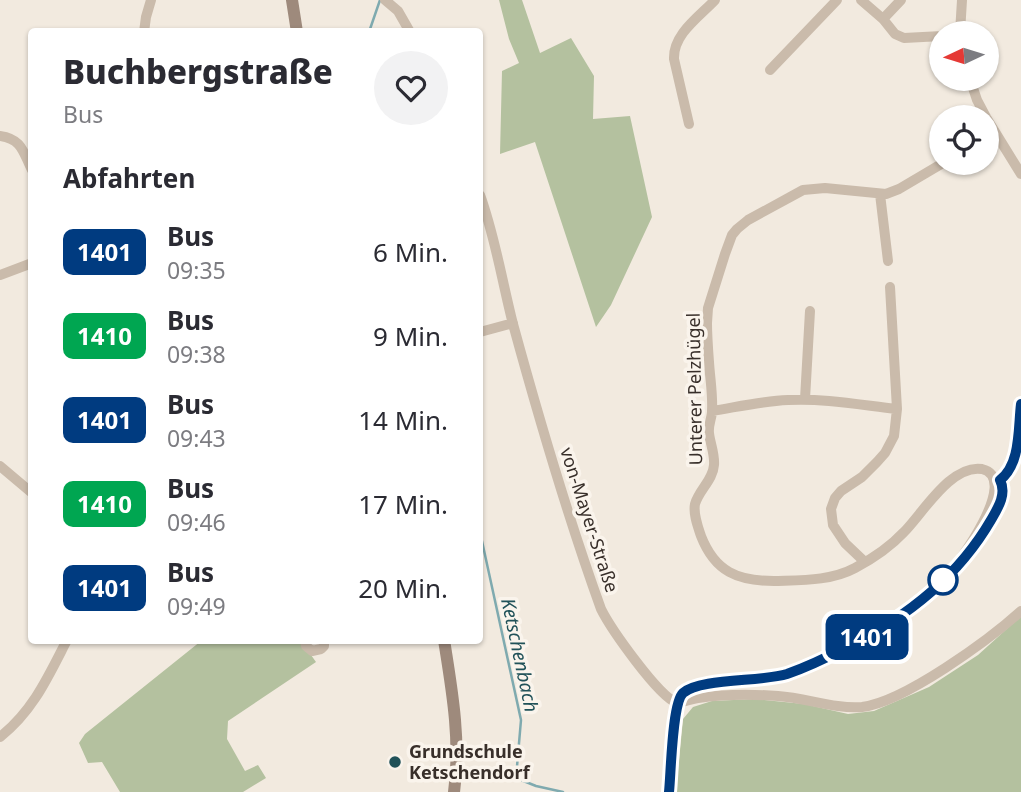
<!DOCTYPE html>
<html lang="de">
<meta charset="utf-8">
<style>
body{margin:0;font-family:"Noto Sans",sans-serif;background:#f2f2f3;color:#2b2b33;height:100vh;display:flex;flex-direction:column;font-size:26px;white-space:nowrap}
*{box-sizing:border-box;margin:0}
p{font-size:23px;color:#7c7c81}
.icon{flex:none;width:38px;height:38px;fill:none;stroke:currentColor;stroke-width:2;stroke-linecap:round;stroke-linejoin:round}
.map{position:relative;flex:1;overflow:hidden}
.sheet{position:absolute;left:28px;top:28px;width:455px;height:616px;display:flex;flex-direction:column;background:#fff;border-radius:7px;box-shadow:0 2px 5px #0004}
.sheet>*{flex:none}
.badge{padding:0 14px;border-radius:10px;font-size:24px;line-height:46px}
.needle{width:46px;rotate:266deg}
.tools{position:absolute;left:929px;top:21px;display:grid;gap:14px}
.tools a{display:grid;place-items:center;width:70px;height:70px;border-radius:50%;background:#fff;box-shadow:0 2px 5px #0004;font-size:35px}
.map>.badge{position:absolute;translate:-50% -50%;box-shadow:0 0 0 4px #fff}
h2{padding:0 35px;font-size:26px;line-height:63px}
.round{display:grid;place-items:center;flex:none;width:74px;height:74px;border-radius:37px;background:#f2f2f3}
.headline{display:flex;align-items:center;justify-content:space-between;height:119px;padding:0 35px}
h1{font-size:33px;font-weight:800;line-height:52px}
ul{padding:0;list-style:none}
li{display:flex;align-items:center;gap:21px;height:84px;padding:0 35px}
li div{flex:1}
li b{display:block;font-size:26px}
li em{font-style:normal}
li .badge{min-width:77px;font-weight:700;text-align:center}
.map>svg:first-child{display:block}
.green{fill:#b4c19f}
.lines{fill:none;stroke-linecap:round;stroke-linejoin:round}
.stream{stroke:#7faaaf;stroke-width:2.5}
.street{stroke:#cabbab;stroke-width:10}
.secondary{stroke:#9e8a7c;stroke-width:12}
.line-casing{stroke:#fff;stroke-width:16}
.line{stroke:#003b80;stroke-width:10}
.stop-dot{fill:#fff;stroke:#003b80;stroke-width:3.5}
.poi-dot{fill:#215259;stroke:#faf4ec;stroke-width:2.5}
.labels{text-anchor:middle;stroke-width:7;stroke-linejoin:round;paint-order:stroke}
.street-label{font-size:18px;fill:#382f2a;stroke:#faf4ec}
.poi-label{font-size:18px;font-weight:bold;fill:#382f2a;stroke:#faf4ec;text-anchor:start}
.water-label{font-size:19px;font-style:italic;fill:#215259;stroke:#faf4ec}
</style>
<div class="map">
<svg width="1021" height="792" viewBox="0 0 1021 792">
<rect width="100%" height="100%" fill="#f2eadf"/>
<path class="green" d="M 499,0 L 522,0 L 540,53 L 571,38 L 594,76 L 593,119 L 630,116 L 652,217 L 611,305 L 596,327 L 535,142 L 500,154 L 502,71 L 519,63 L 509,39 Z
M 1021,616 L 1021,792 L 676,792 L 683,719 L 693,707 L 712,701 L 755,699 L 804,704 L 848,714 L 874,711 L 929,687 L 978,655 Z
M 201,641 L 301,641 L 316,662 L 228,721 L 227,739 L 245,771 L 258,765 L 266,778 L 243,792 L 120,792 L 102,762 L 88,763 L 79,743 L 85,734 Z"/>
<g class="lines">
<path class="stream" d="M 369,32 L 380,0
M 480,532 L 521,720 L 516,778 L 536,786 L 563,792"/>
<path class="street" d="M 385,0 L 398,11 L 410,32
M 861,0 L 883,19 L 895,34 L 904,38 L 942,36
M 883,19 L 901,0
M 144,32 L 146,17 L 151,0
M 960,33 L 962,0
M 770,70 L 837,0
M 970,79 L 977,100 L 986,117
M 987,119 L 1021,174
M 689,124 L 674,59 C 673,34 699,17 715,0
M 0,136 C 22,139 23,152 32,170
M 880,194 L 888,261
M 480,195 C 495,236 502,281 513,324 C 539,419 567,515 601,609 C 611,629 658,696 677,703
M 0,275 L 32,263
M 480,332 L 513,323
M 805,399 L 810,311
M 712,411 C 737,407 763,401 788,400 C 824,398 861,405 897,409
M 0,466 L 32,493
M 1000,480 C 1020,464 1018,429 1021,405
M 865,562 L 845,543 L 833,525 L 831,509 L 835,498 L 841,491 L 862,477 L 877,462 L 885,453 L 894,436 L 897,409 L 890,287
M 305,640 L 306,646 L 312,651 L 321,649 L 324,646 L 324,640
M 677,703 C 685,702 691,699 698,698 C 725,694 752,694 778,696 C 807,698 834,709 862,707 C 904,702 989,640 1021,611
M 0,737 C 33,711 48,677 67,640
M 669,792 C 671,773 671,707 681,695 C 695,678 760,681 783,675 C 821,666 877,633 909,610 C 921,601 932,592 942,581 C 959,565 1021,478 982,469 C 951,464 923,513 904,532 C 890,547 872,559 855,568 C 831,581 801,580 774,581 C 738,581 715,572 701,536 C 698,527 693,514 695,504 C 699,490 713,480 714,465 C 715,454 710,443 709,433 C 708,425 712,418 712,411 C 713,395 710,378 709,362 C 708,349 707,336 707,323 L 708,308 L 725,254 L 732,235 L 737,229 L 748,220 L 803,190 L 825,188 L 886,194 L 899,189 L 943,163"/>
<path class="secondary" d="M 292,0 L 297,32
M 444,640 C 452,690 461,741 454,792"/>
</g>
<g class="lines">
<g class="line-casing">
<path id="line" d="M 669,792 C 671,774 672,703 683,693 C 700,678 761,682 787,674 C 807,667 826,658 845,648 C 904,619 958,577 991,520 C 998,508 1007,494 1000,480 C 1021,464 1018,428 1021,404"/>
</g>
<use href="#line" class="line"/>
</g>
<circle class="stop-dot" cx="943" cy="580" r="14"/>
<circle class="poi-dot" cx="395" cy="762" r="7"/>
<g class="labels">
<g class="street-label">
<text transform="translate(695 389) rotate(-91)" y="6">Unterer Pelzhügel</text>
<text transform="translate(589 520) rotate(72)" y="6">von-Mayer-Straße</text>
</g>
<g class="poi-label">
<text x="409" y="758">Grundschule<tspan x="409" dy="21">Ketschendorf</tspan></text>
</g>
<g class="water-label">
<text transform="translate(520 655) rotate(78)" y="7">Ketschenbach</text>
</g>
</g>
</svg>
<div class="tools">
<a><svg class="needle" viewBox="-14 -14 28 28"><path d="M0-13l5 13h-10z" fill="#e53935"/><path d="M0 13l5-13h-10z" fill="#7c7c81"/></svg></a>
<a><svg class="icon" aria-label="locate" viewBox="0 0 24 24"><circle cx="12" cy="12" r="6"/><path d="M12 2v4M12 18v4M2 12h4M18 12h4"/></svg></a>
</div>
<b class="badge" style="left:867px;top:637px;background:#003b80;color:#fff">1401</b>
<section class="sheet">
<div class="headline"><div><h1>Buchbergstraße</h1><p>Bus</p></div><a class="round"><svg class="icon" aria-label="heart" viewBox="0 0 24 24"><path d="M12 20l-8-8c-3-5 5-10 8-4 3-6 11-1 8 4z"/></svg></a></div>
<h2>Abfahrten</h2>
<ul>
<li><span class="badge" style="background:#003b80;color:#fff">1401</span><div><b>Bus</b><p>09:35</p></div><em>6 Min.</em></li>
<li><span class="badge" style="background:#00a651;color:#fff">1410</span><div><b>Bus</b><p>09:38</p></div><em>9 Min.</em></li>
<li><span class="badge" style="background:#003b80;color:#fff">1401</span><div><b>Bus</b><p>09:43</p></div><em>14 Min.</em></li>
<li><span class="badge" style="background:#00a651;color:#fff">1410</span><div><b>Bus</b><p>09:46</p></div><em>17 Min.</em></li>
<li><span class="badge" style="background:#003b80;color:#fff">1401</span><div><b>Bus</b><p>09:49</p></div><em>20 Min.</em></li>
</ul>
</section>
</div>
